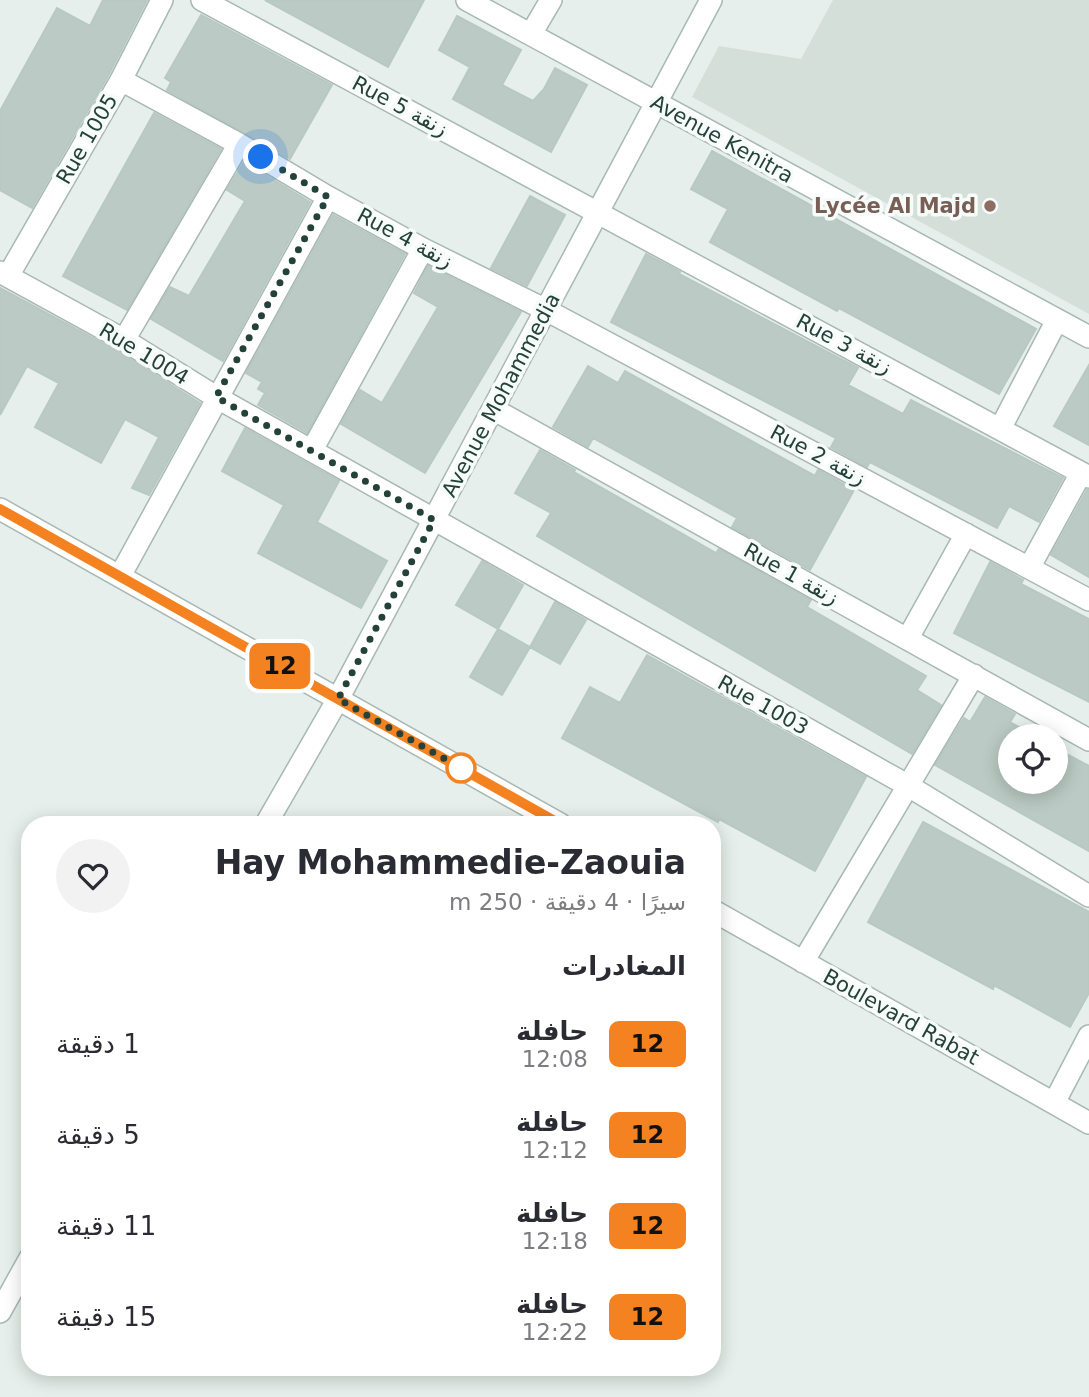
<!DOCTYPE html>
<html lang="ar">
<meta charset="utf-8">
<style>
body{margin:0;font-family:"DejaVu Sans","Noto Sans Arabic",sans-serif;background:#f2f2f3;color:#2b2b33;direction:rtl;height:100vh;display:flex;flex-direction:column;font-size:26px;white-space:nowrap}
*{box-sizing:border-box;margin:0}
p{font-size:23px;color:#7c7c81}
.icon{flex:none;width:38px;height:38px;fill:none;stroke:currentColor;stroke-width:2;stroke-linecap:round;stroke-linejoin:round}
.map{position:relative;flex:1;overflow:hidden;direction:ltr}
.sheet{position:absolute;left:21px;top:816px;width:700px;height:560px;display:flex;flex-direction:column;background:#fff;border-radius:28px;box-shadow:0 4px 18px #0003;direction:rtl}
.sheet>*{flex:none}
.badge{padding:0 14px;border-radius:10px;font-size:24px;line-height:46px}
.tools{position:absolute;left:998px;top:724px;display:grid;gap:14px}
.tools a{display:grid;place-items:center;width:70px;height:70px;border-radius:50%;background:#fff;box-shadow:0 4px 18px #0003;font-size:35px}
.you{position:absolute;width:35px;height:35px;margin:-18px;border:5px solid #fff;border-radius:50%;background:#1a73e8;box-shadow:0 0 0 10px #1a73e833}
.map>.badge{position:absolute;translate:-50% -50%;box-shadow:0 0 0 4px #fff}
h2{padding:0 35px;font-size:26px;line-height:63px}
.round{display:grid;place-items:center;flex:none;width:74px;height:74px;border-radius:37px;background:#f2f2f3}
.overview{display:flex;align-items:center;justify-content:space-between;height:119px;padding:0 35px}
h1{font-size:33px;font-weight:800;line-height:52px}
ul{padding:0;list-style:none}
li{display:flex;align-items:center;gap:21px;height:91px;padding:0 35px}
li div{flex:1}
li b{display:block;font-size:26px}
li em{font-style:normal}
li .badge{min-width:77px;font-weight:700;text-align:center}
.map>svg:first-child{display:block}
.built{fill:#d4dfda}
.building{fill:#bbcac4;stroke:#b8c9c2;stroke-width:2}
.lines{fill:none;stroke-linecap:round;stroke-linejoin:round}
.street-casing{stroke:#a8b8b2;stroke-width:24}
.street{stroke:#fff;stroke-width:21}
.line-casing{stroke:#fff;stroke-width:16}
.line{stroke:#f58220;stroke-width:10}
.walk{stroke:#24423a;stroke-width:7;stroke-dasharray:0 12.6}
.education-dot{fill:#8d6e63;stroke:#f7fbf9;stroke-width:2.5}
.stop-dot{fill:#fff;stroke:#f58220;stroke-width:3.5}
.labels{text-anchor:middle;stroke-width:7;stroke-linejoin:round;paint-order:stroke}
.street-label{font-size:21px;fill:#24423a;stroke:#f7fbf9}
.education-label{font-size:21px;font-weight:bold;fill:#785e54;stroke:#f7fbf9;text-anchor:end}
</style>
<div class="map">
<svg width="1089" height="1397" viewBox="0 0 1089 1397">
<rect width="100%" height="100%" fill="#e6efeb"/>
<path class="built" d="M 833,0 L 1089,0 L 1089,314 L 692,97 L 719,46 L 801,59 Z"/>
<path class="building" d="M 103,0 L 147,0 L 109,74 L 32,208 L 0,190 L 0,111 L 57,8 L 90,26 Z
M 265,0 L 424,0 L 388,67 Z
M 201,15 L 332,85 L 290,159 L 167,90 L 171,82 L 165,78 Z
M 457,16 L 521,50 L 502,85 L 533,101 L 544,89 L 555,68 L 587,85 L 551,152 L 453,99 L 470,67 L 439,50 Z
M 154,113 L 221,149 L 127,310 L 63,276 Z
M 712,151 L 1036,329 L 999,394 L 839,308 L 837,311 L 710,242 L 728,209 L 691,189 Z
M 244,162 L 310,202 L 223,361 L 151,319 L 170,287 L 189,296 L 245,201 L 227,190 Z
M 530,196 L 565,215 L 527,286 L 491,268 Z
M 333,215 L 405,254 L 307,433 L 258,405 L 265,393 L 258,389 L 262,382 L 246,373 Z
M 646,254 L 680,272 L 679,274 L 858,368 L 848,385 L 903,414 L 911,400 L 1063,478 L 1039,522 L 1009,506 L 997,528 L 870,462 L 867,467 L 831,447 L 836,438 L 611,322 Z
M 428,266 L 521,312 L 425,473 L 341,424 L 360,390 L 382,403 L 438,307 L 414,293 Z
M 0,288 L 119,352 L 200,403 L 149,495 L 132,488 L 159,437 L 125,419 L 101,463 L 35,427 L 59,383 L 27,366 L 0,415 Z
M 1089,365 L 1089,445 L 1054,426 Z
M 588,366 L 618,383 L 625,371 L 815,476 L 818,470 L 854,490 L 810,570 L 732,527 L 737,518 L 658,474 L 593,438 L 588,447 L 553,427 Z
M 245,428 L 339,481 L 317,522 L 387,561 L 361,608 L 258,553 L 284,505 L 222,471 Z
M 540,450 L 575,470 L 574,472 L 716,553 L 719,549 L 811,600 L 807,607 L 926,676 L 917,690 L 941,705 L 912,754 L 537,536 L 551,513 L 515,493 Z
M 1087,490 L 1089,490 L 1089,577 L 1051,555 Z
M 482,561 L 523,585 L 498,629 L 456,605 Z
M 990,562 L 1023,580 L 1021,584 L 1089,619 L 1089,702 L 954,633 Z
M 555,602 L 586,620 L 560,664 L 530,647 Z
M 498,629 L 530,647 L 502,695 L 470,677 Z
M 647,655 L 866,777 L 815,871 L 719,819 L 718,822 L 562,738 L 590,687 L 620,703 Z
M 985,697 L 1015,714 L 1010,722 L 1036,737 L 1010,737 L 1010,782 L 1055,782 L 1055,748 L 1089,766 L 1089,851 L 935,765 L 964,718 L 970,722 Z
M 923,822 L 1089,912 L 1089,993 L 1070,1027 L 994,985 L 993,989 L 868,922 Z"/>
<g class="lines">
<g class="street-casing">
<path id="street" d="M 202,0 L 1089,477
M 467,0 L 1089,337
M 531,34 L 551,0
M 121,80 L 239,144 L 328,197 L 423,249 L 546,310 L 1089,600
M 0,272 L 124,340 L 216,397 L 907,785 L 1089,896
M 8,276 L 121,80 L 162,0
M 124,340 L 239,144
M 493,409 L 1089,740
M 1000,429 L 1057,320
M 312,450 L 423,249
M 0,509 L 560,824
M 1029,568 L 1081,473
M 120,576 L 328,197
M 908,638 L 966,534
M 266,824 L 338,699 L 711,0
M 712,910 L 1089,1123
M 803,962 L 974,675
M 1054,1103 L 1089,1036
M 0,1312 L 30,1258"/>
</g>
<use href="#street" class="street"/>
</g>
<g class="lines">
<g class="line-casing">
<path id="line" d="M 0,509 L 560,824"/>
</g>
<use href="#line" class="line"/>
<path class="walk" d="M 261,157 L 328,197 L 216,397 L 434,520 L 338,699 L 461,768"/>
</g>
<circle class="education-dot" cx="990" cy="206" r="7"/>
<circle class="stop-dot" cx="461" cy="768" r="14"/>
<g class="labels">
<g class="street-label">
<text transform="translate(400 106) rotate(28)" y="7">Rue 5 زنقة</text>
<text transform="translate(87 139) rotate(-60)" y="7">Rue 1005</text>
<text transform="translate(722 139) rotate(29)" y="7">Avenue Kenitra</text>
<text transform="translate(405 238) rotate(28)" y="7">Rue 4 زنقة</text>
<text transform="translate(844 344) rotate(28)" y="7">Rue 3 زنقة</text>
<text transform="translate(144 354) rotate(31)" y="7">Rue 1004</text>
<text transform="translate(501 395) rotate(-62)" y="7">Avenue Mohammedia</text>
<text transform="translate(818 455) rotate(28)" y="7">Rue 2 زنقة</text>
<text transform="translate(791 574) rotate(29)" y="7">Rue 1 زنقة</text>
<text transform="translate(763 705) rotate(29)" y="7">Rue 1003</text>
<text transform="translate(901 1017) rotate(29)" y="7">Boulevard Rabat</text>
</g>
<g class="education-label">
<text x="976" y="213">Lycée Al Majd</text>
</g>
</g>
</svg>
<div class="tools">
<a><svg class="icon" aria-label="locate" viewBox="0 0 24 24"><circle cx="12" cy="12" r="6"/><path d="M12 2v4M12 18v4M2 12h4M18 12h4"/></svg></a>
</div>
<div class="you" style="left:261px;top:157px"></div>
<b class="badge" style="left:280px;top:666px;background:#f58220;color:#111">12</b>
<section class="sheet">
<div class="overview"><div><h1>Hay Mohammedie-Zaouia</h1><p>سيرًا · 4 دقيقة · 250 m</p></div><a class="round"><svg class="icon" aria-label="heart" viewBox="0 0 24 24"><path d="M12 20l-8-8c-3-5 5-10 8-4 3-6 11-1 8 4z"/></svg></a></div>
<h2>المغادرات</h2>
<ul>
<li><span class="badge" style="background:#f58220;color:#111">12</span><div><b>حافلة</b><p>12:08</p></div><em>1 دقيقة</em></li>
<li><span class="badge" style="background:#f58220;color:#111">12</span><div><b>حافلة</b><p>12:12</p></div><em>5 دقيقة</em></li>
<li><span class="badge" style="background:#f58220;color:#111">12</span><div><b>حافلة</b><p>12:18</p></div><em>11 دقيقة</em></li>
<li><span class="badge" style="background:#f58220;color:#111">12</span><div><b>حافلة</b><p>12:22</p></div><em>15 دقيقة</em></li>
</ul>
</section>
</div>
